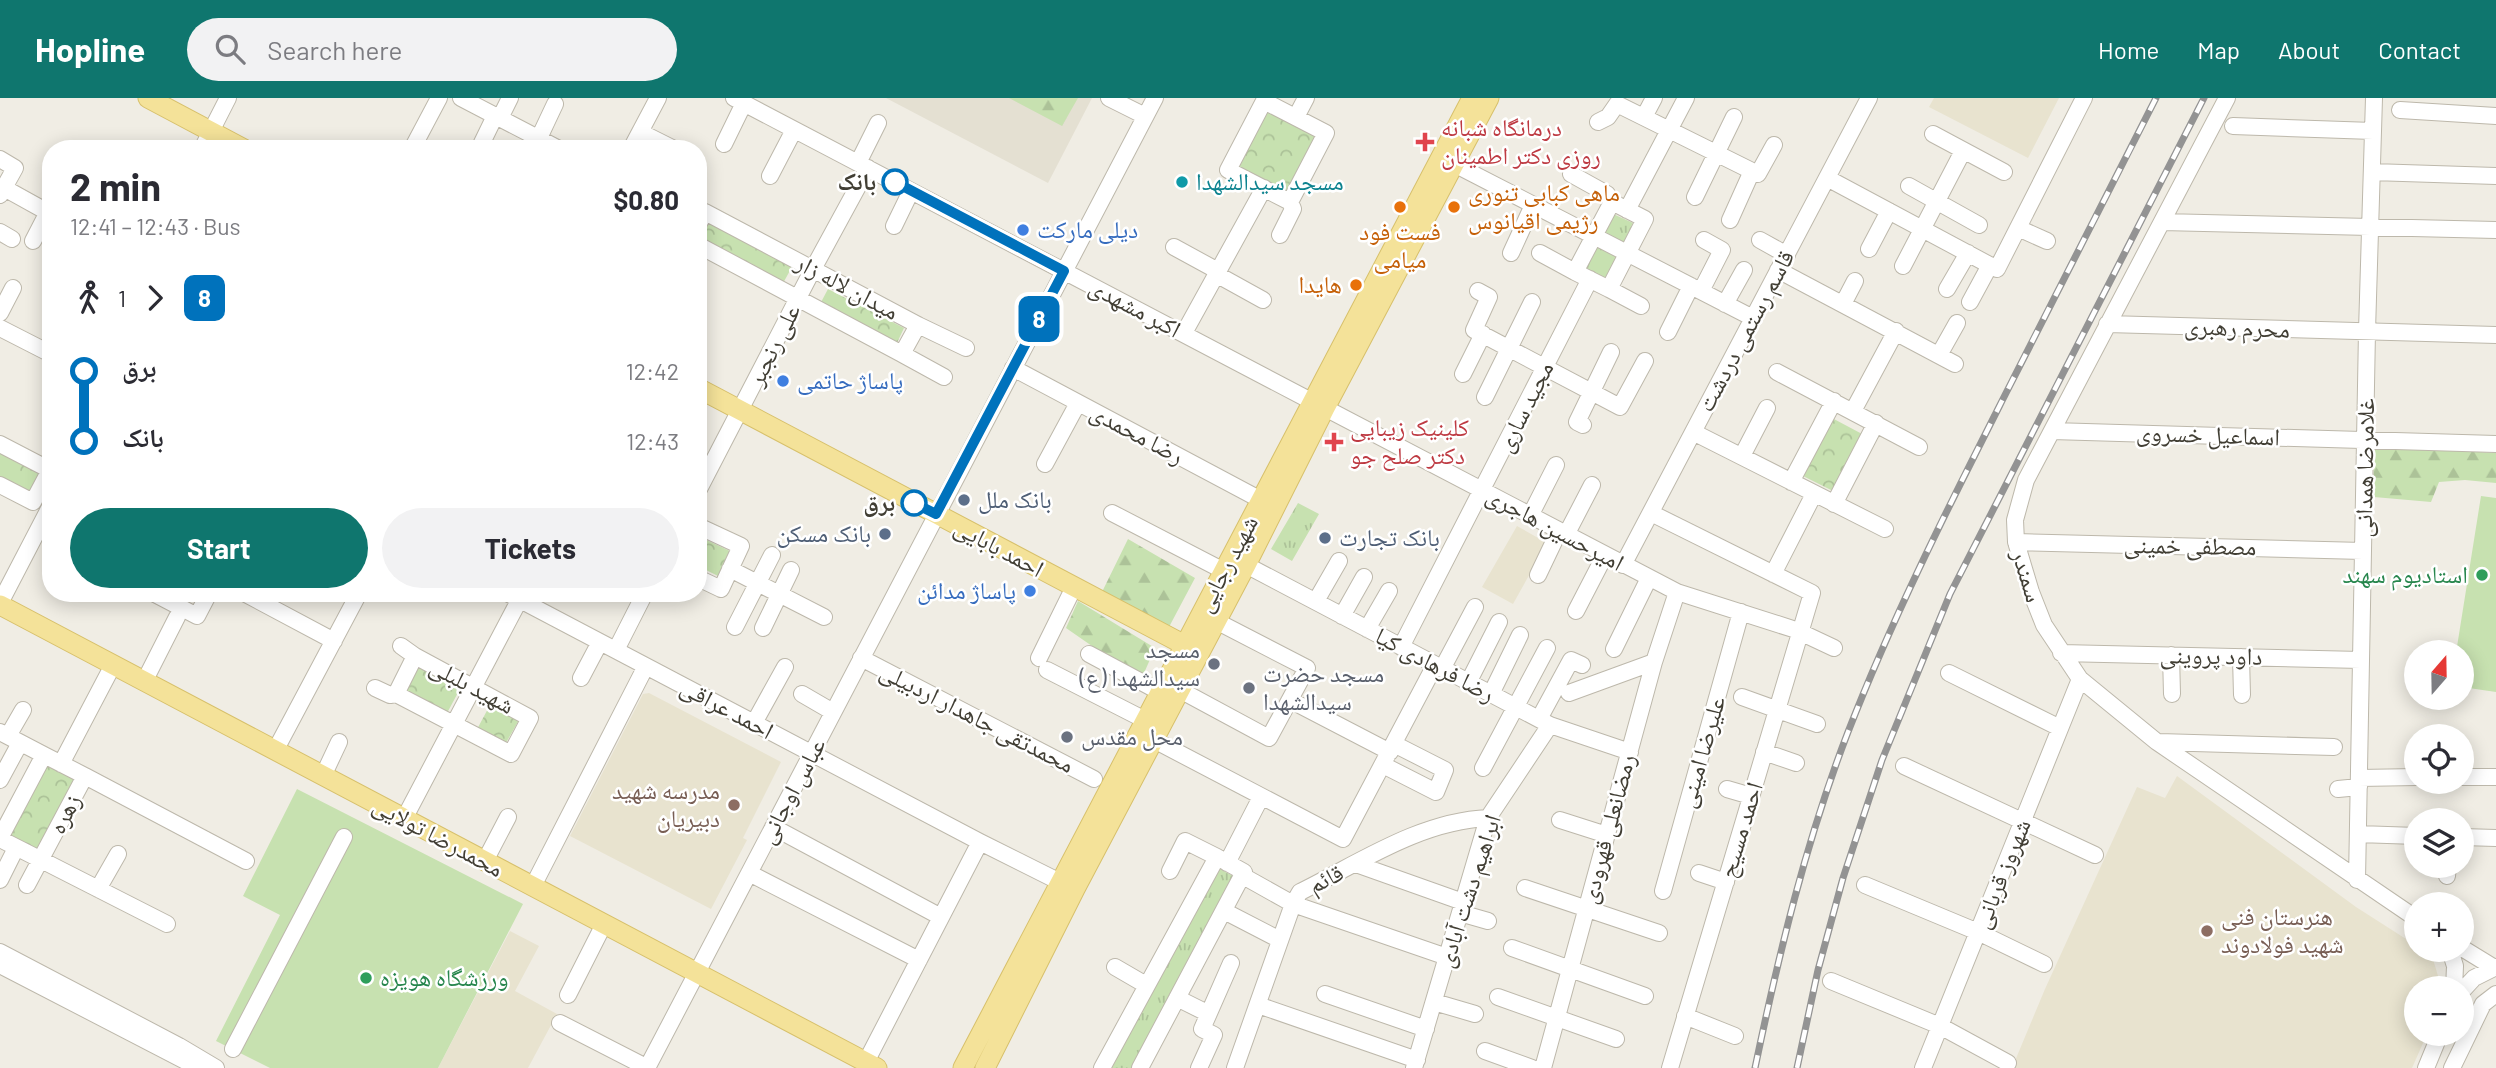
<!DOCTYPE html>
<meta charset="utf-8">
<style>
body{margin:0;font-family:Barlow,"Noto Naskh Arabic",sans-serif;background:#f2f2f3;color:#2b2b33;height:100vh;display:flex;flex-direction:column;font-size:26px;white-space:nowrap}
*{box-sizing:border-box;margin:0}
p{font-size:23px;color:#7c7c81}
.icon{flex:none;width:38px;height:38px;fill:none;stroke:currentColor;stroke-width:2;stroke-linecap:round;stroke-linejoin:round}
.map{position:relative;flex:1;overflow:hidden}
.side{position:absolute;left:42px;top:42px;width:665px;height:462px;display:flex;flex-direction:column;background:#fff;border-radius:28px;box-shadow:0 4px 18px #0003}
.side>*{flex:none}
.badge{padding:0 14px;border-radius:10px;font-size:24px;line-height:46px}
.needle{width:46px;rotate:20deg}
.tools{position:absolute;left:2404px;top:542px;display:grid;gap:14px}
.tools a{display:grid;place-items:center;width:70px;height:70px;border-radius:50%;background:#fff;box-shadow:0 4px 18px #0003;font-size:35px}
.map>.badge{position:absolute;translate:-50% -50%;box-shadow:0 0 0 4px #fff}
.legs{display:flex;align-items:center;gap:10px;height:77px;padding:0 28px;font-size:23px}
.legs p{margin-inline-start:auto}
.head{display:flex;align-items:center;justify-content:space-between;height:119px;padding:0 28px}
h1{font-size:38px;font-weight:700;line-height:52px}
.primary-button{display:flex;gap:14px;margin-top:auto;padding:14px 28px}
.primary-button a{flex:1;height:80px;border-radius:42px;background:#0f766e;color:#fff;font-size:28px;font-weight:700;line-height:80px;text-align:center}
.primary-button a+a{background:#f2f2f3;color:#2b2b33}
ul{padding:0 28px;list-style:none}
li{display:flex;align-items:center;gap:24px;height:70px;font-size:26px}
li i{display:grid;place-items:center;width:10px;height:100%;margin:0 9px;background:currentColor}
li i::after{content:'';width:18px;height:18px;margin:-9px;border:5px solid;border-radius:50%;background:#fff}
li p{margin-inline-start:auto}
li:first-child i{background:linear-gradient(#0000 50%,currentColor 0)}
li:last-child i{background:linear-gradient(currentColor 50%,#0000 0)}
header{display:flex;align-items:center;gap:42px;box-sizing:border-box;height:98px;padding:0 35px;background:#0f766e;color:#fff}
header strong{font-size:33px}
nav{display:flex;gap:38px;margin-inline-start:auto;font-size:24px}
.search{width:490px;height:63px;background:#f2f2f3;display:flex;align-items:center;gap:18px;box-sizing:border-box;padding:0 24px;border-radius:38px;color:#7c7c81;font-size:26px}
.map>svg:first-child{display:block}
.residential{fill:#e4e0d2}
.education{fill:#e8e3cf}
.grass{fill:url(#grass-tufts)}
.forest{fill:url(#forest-firs)}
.park{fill:url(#park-crowns)}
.pitch{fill:#c7e1b0}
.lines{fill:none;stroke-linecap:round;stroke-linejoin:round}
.minor-casing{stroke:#bdb8ab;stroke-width:18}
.major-casing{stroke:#d7c06b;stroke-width:21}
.minor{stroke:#fff;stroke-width:16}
.major{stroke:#f4e299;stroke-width:19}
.rail-casing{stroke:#939393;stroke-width:7}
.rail{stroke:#fff;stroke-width:4.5;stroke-dasharray:13;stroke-linecap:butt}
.line-1-casing{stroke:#fff;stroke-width:16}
.line-1{stroke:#0072bc;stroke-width:10}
.health-dot{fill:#e0444e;stroke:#fff;stroke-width:2.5}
.stop-1-dot{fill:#fff;stroke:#0072bc;stroke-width:3.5}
.culture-dot{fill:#0f9aa8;stroke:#fff;stroke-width:2.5}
.food-dot{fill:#e8710a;stroke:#fff;stroke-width:2.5}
.shop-dot{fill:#3f7fe0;stroke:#fff;stroke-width:2.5}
.service-dot{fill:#5c6f8a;stroke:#fff;stroke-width:2.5}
.leisure-dot{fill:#2e9e5b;stroke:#fff;stroke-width:2.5}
.worship-dot{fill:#6b7280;stroke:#fff;stroke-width:2.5}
.education-dot{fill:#8d6e63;stroke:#fff;stroke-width:2.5}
.labels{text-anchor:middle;stroke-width:5;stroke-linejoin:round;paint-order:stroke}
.health-label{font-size:24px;fill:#be3a42;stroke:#fff;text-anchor:start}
.stop-label{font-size:24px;font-weight:bold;fill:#413e34;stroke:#fff;text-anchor:end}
.culture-label{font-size:24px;fill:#0d838f;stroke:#fff;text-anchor:start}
.food-label{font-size:24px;fill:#c56008;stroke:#fff;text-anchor:start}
.shop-label{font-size:24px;fill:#366cbe;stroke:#fff;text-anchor:start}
.street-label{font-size:24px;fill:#413e34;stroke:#fff}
.service-label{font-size:24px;fill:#4e5e75;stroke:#fff;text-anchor:start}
.leisure-label{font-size:24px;fill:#27864d;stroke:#fff;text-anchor:end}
.worship-label{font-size:24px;fill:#5b616d;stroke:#fff;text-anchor:start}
.education-label{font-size:24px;fill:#785e54;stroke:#fff;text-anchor:end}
</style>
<header>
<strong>Hopline</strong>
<div class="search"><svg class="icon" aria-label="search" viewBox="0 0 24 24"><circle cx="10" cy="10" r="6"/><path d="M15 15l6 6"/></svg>Search here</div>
<nav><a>Home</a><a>Map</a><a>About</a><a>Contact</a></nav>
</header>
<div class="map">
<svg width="2496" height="970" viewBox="0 0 2496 970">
<defs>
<pattern id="grass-tufts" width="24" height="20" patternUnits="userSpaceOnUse" patternTransform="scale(1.75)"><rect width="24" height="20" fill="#c7e1b0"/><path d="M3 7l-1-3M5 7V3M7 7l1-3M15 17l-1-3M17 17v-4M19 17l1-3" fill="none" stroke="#acc298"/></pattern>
<pattern id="forest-firs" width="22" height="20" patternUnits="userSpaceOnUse" patternTransform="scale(1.75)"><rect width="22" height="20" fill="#c7e1b0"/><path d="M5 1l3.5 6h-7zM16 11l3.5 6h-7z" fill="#acc298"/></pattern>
<pattern id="park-crowns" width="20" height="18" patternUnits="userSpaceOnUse" patternTransform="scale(1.75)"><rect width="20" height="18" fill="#c7e1b0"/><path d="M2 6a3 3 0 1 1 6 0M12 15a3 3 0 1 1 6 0" fill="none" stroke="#acc298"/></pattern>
</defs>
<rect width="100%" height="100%" fill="#f0ede4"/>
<path class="residential" d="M 886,0 L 1092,0 L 1048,85 Z"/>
<path class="education" d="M 1934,0 L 2059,0 L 2028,60 L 1929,9 Z
M 1517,428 L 1547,445 L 1513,506 L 1482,489 Z
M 649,595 L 781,664 L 743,740 L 747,742 L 711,811 L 570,738 L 643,596 Z
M 2177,678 L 2356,809 L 2417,848 L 2417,852 L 2423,852 L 2432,858 L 2442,891 L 2417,891 L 2417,936 L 2427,936 L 2412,970 L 2012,970 L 2045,891 L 2137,689 L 2165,700 Z
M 510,833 L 539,848 L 515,893 L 557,916 L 528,970 L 438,970 Z"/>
<path class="grass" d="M 1611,115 L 1633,125 L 1606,183 L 1584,172 Z
M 1298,405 L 1319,416 L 1292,463 L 1271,451 Z
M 1217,769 L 1238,781 L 1136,970 L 1108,970 Z"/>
<path class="forest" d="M 1009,0 L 1078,0 L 1062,28 Z
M 2373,348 L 2496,355 L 2496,385 L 2465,382 L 2439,384 L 2431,404 L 2374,399 Z
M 1128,441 L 1195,480 L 1169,529 L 1102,494 Z
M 1078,503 L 1155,550 L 1141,582 L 1066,530 Z"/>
<path class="park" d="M 1265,3 L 1327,36 L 1290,104 L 1229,72 Z
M 709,125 L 792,169 L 782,187 L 699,143 Z
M 828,191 L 904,230 L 896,247 L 819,208 Z
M 1832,320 L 1864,337 L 1835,394 L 1801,377 Z
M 0,351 L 44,373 L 31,400 L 0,384 Z
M 698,438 L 734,455 L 722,480 L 698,468 Z
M 418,566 L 461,589 L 446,617 L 403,593 Z
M 490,607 L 519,622 L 503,650 L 475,635 Z
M 44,665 L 78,682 L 41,754 L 8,737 Z"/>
<path class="pitch" d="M 2481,398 L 2496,400 L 2496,594 L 2462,589 L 2462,555 L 2456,555 Z
M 297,691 L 523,806 L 438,970 L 270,970 L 216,943 L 280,817 L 243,798 Z"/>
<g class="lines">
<g class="minor-casing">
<path id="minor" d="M 461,0 L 559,51
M 734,0 L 1313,304
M 1109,0 L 1145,18
M 2227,0 L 2026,382 L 2015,422 L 2016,444 L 2031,494 L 2044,527 L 2080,581 L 2157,644 L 2417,821
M 1264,3 L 1326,35 L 1290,104 L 1228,72 Z
M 1617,6 L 1758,76 L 1774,47
M 2400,12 L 2496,18
M 1296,19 L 1306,0
M 1644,19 L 1654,0
M 500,20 L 510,0
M 1598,24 L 1608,19 L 1617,6
M 2233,28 L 2373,33
M 640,34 L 674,51
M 1933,36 L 2004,74
M 539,40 L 555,6
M 724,46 L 744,5
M 202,51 L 228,0
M 412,51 L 439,0
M 479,51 L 495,18
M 631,51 L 658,0
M 0,61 L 15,70 L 0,97
M 858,65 L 878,25
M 1454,66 L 1753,220
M 2372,74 L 2496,78
M 1571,76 L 1607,96 L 1612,104
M 770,78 L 794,32
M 1827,80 L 1997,171 L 2084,0
M 1909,88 L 1979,127
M 4,90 L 51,116
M 1695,99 L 1734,19
M 1612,104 L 1645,121 L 1609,191 L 1575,174 Z
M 1627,112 L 1686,0
M 1730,122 L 1752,73
M 2162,124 L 2496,132
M 698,127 L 705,114 L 918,227 L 966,250
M 894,128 L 911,93
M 2018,130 L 2047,143
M 0,134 L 12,141
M 1280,137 L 1293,111 L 1290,104
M 1760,142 L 1787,157
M 33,143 L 48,114
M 698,147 L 902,256 L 918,227
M 1174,149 L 1218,173
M 1869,151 L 1889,113
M 1511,155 L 1533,107
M 1540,155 L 1575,174
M 1903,168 L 1963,53
M 1778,172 L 1955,266
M 1216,176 L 1263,202
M 1609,191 L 1641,208
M 1947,191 L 1968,155
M 1478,193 L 1489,199 L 1474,232 L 1620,309 L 1645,263
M 1701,193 L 1722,152 L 1704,142
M 1970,204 L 1990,167
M 1725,206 L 1744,172
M 1843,206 L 1855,183
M 0,215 L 13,190
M 2107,226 L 2496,237
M 0,230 L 51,256
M 1668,234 L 1691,188
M 1184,235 L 1264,90
M 902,256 L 944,279
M 1939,257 L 1957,225
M 1013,270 L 1261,402
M 1777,274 L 1919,349
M 1463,276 L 1483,236
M 1485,299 L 1532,204
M 1325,310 L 1677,494 L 1793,531
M 1853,313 L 1896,233
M 1583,327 L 1577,324 L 1611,254
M 2052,333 L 2496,346
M 1693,334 L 1885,431
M 0,346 L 50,372 L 33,404 L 0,387
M 1742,358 L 1767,310
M 1045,366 L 1078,305
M 1791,384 L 1834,303
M 698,393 L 813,171 L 868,70
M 1834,406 L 1876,325
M 1112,415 L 1224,473
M 1651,415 L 1812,495 L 1670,970
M 1530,418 L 1556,367
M 698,428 L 741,448 L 721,491 L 698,480
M 1566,437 L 1592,387
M 2016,444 L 2363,453
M 1246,467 L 1550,627 L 1630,654
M 1623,467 L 1869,0
M 730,471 L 824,519
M 1773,476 L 1814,396
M 1538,477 L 1559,433
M 153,495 L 197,518 L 209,495
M 244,495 L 334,543
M 507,495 L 980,744 L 1060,784
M 1316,503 L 1339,463
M 0,505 L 51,407
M 1576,513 L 1605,457
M 1342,518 L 1364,479
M 735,529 L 772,457
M 763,530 L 791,472
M 1367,531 L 1389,493
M 1800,534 L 1834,550
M 401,548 L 415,558
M 1401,549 L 1590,181
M 1614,551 L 1649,480
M 616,552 L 645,495
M 2061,555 L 2361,562
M 1089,556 L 1160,594
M 2171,557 L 2172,596
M 415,558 L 530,620 L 511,656 L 396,596 Z
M 2241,559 L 2242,597
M 861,560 L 1094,681
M 1039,560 L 1074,489
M 1442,571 L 1475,509
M 1047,572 L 1145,622
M 1949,575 L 2060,630
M 581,580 L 600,544
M 144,584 L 177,519
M 1468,585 L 1499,524
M 375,590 L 390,597 L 396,596
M 1180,592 L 1269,640 L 1307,570 L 1216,523
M 1569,595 L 1654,564
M 802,596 L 833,614
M 1491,596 L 1520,537
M 1742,599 L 1817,626
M 1290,602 L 1390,654
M 1539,621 L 1571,562 L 1582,567
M 754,625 L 785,569
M 0,634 L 44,657
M 8,638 L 23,612
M 1154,642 L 1343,741 L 1435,567
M 2159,644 L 2334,649
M 275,653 L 359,495
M 1764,654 L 1796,665
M 61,666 L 113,567
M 1383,667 L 1436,694 L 1445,672 L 1394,646
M 1904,668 L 2095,757
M 1483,670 L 1547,550
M 85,678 L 246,763
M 323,678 L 339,644
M 2462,679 L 2496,679
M 2359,680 L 2417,679
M 0,682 L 20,645
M 1727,691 L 1751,698
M 2338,691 L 2359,689
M 404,721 L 523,495
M 1560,722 L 1607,737
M 773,729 L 941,819
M 2358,736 L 2417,738
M 2462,739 L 2496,740
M 0,740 L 44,657 L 85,678 L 27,787
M 0,741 L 167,826
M 485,763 L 508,719
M 1227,765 L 1261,699
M 1356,766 L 1463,804
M 1170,773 L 1185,743 L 1217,759
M 749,775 L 919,862
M 1699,775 L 1726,784
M 1243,778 L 1293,806 L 1447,859
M 2447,778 L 2448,768
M 0,782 L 16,750
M 2357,782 L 2367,233 L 2374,0
M 1865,787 L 1978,834 L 2044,866
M 533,788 L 646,568
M 1525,790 L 1659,835
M 98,791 L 118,756
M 1663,793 L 1741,514
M 1224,813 L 1280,842
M 1460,815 L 1488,823
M 1512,850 L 1645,898
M 2462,850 L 2493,869
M 2450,852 L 2455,868 L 2454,891
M 0,854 L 179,948 L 216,970
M 0,867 L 197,969
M 1115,869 L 1146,887
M 1831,883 L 1940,928 L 2008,965
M 2462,893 L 2474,880 L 2496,869
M 1325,896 L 1426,931
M 568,897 L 604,826
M 1498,899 L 1616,941
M 1177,900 L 1207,915
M 1434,904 L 1475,916
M 1258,907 L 1417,962
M 1685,918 L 1735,938
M 560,925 L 648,970
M 233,951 L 344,739
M 1485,953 L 1532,970
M 866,964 L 980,744
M 647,970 L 1155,0
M 1102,970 L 1217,759 L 1244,774 L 1140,970
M 1199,970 L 1214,937 L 1202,931 L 1231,865
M 1235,970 L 1293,806 L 1300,794 C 1359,765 1420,723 1488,720
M 1414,970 L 1488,720 L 1550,627
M 1543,970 L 1654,564 L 1677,494
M 1923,970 L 2080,581
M 2426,970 L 2440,936
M 2452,970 L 2483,906 L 2496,896"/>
</g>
<g class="major-casing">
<path id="major" d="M 148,0 L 244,51
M 698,290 L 1196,553
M 0,507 L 877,970
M 963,970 L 1472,0
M 985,970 L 1075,791 L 1246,467 L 1325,310 L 1489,0"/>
</g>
<use href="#minor" class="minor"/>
<use href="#major" class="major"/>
<g class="rail-casing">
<path id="rail" d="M 1755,970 C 1779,855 1806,743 1848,634 C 1893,518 1949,408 2005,297 C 2055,198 2106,99 2156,0
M 1797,970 L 1818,872 L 1843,780 L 1882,662 L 1950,496 L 2204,0"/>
</g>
<use href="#rail" class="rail"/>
</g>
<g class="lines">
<g class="line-1-casing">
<path id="line-1" d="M 895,84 L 1064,173 L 936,416 L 914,405"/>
</g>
<use href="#line-1" class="line-1"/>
</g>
<g class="health-dot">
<path d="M1421.5 33.5h7v7h7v7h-7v7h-7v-7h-7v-7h7z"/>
<path d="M1330.5 333.5h7v7h7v7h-7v7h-7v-7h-7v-7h7z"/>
</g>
<g class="stop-1-dot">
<circle cx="895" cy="84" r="12"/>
<circle cx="914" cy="405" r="12"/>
</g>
<circle class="culture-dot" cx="1182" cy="84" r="7"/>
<g class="food-dot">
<circle cx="1400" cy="109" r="7"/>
<circle cx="1454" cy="109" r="7"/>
<circle cx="1356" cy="187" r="7"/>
</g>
<g class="shop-dot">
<circle cx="1023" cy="132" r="7"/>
<circle cx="783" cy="283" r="7"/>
<circle cx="1030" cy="493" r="7"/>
</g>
<g class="service-dot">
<circle cx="964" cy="402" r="7"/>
<circle cx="885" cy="436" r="7"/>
<circle cx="1325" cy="440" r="7"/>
</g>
<g class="leisure-dot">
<circle cx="2482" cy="477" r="7"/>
<circle cx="366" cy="880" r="7"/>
</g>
<g class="worship-dot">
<circle cx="1214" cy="566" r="7"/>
<circle cx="1249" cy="590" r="7"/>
<circle cx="1067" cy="639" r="7"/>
</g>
<g class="education-dot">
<circle cx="734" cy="707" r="7"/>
<circle cx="2207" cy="833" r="7"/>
</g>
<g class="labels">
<g class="health-label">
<text x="1441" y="38">درمانگاه شبانه<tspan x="1441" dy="28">روزی دکتر اطمینان</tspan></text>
<text x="1350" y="338">کلینیک زیبایی<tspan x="1350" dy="28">دکتر صلح جو</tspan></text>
</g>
<g class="stop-label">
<text x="876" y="92">بانک</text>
<text x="895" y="413">برق</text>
</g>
<g class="culture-label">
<text x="1196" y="92">مسجد سیدالشهدا</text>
</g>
<g class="food-label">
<text x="1468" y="103">ماهی کبابی تنوری<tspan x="1468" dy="28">رژیمی اقیانوس</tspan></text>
<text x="1400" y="142" text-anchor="middle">فست فود<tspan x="1400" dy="28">میامی</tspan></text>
<text x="1342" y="195" text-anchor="end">هایدا</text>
</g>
<g class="shop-label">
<text x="1037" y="140">دیلی مارکت</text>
<text x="797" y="291">پاساژ حاتمی</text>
<text x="1016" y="501" text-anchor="end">پاساژ مدائن</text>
</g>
<g class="street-label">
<text transform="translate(847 189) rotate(28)" y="8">میدان لاله زار</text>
<text transform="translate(1135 210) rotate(28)" y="8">اکبر مشهدی</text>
<text transform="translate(2237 230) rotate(2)" y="8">محرم رهبری</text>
<text transform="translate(1746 233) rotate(-62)" y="8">قاسم رستمی دردشت</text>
<text transform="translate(774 247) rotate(-63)" y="8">علی رنجبر</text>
<text transform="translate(1525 309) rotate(-63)" y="8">مجید ساری</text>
<text transform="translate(1137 336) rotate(28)" y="8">رضا محمدی</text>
<text transform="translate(2208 337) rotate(2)" y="8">اسماعیل خسروی</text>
<text transform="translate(2365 370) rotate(-89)" y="8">غلامرضا همدانی</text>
<text transform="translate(1555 431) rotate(28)" y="8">امیرحسین هاجری</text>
<text transform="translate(2190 448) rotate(1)" y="8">مصطفی خمینی</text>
<text transform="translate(999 450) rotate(28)" y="8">احمد بابایی</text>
<text transform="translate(1227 466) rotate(-62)" y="8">شهید رجایی</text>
<text transform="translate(2027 478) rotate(73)" y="8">سمندر</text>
<text transform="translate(2211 558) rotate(1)" y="8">داود پروینی</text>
<text transform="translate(1435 567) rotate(28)" y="8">رضا فرهادی کیا</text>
<text transform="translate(472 588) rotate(28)" y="8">شهید بلبلی</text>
<text transform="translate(727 611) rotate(28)" y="8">احمد عراقی</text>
<text transform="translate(977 620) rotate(27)" y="8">محمدتقی جاهدار اردبیلی</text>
<text transform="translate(1702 654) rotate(-74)" y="8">علیرضا امینی</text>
<text transform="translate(792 693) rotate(-62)" y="8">عباس اوجانی</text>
<text transform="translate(65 716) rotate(-62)" y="8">زهره</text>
<text transform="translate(1608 731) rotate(-75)" y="8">رمضانعلی قهرودی</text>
<text transform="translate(1741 732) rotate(-73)" y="8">احمد مسیح</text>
<text transform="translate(438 739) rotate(28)" y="8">محمدرضا تولایی</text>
<text transform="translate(2002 776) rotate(-68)" y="8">شهروز قربانی</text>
<text transform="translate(1326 781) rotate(-26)" y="8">قائم</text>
<text transform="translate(1469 793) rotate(-72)" y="8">ابراهیم دشت آبادی</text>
</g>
<g class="service-label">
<text x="978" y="410">بانک ملل</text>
<text x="871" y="444" text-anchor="end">بانک مسکن</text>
<text x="1339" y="448">بانک تجارت</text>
</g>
<g class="leisure-label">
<text x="2468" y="485">استادیوم سهند</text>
<text x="380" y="888" text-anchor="start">ورزشگاه هویزه</text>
</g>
<g class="worship-label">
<text x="1200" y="560" text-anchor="end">مسجد<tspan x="1200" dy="28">سیدالشهدا (ع)</tspan></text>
<text x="1263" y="584">مسجد حضرت<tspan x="1263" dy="28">سیدالشهدا</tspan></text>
<text x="1081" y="647">محل مقدس</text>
</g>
<g class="education-label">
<text x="720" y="701">مدرسه شهید<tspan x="720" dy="28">دبیریان</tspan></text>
<text x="2221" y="827" text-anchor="start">هنرستان فنی<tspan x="2221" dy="28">شهید فولادوند</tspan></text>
</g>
</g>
</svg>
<div class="tools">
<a><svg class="needle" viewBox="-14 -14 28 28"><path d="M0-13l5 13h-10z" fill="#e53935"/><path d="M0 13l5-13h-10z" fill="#7c7c81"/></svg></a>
<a><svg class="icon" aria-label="locate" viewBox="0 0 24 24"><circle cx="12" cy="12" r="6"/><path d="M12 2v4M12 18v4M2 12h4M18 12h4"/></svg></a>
<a><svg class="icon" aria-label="layers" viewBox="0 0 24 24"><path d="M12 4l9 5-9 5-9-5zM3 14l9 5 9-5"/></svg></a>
<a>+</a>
<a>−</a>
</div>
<b class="badge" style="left:1039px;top:221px;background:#0072bc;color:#fff">8</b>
<section class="side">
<div class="head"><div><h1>2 min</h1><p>12:41 – 12:43 · Bus</p></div><b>$0.80</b></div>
<div class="legs"><svg class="icon" aria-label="walk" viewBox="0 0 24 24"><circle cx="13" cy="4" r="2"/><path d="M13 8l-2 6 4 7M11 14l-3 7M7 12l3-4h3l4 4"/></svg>1<svg class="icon" aria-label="forward" viewBox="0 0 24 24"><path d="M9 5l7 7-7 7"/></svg><b class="badge" style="background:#0072bc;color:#fff">8</b></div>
<ul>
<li><i style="color:#0072bc"></i><b>برق</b><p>12:42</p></li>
<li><i style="color:#0072bc"></i><b>بانک</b><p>12:43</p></li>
</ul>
<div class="primary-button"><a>Start</a><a>Tickets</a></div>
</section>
</div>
